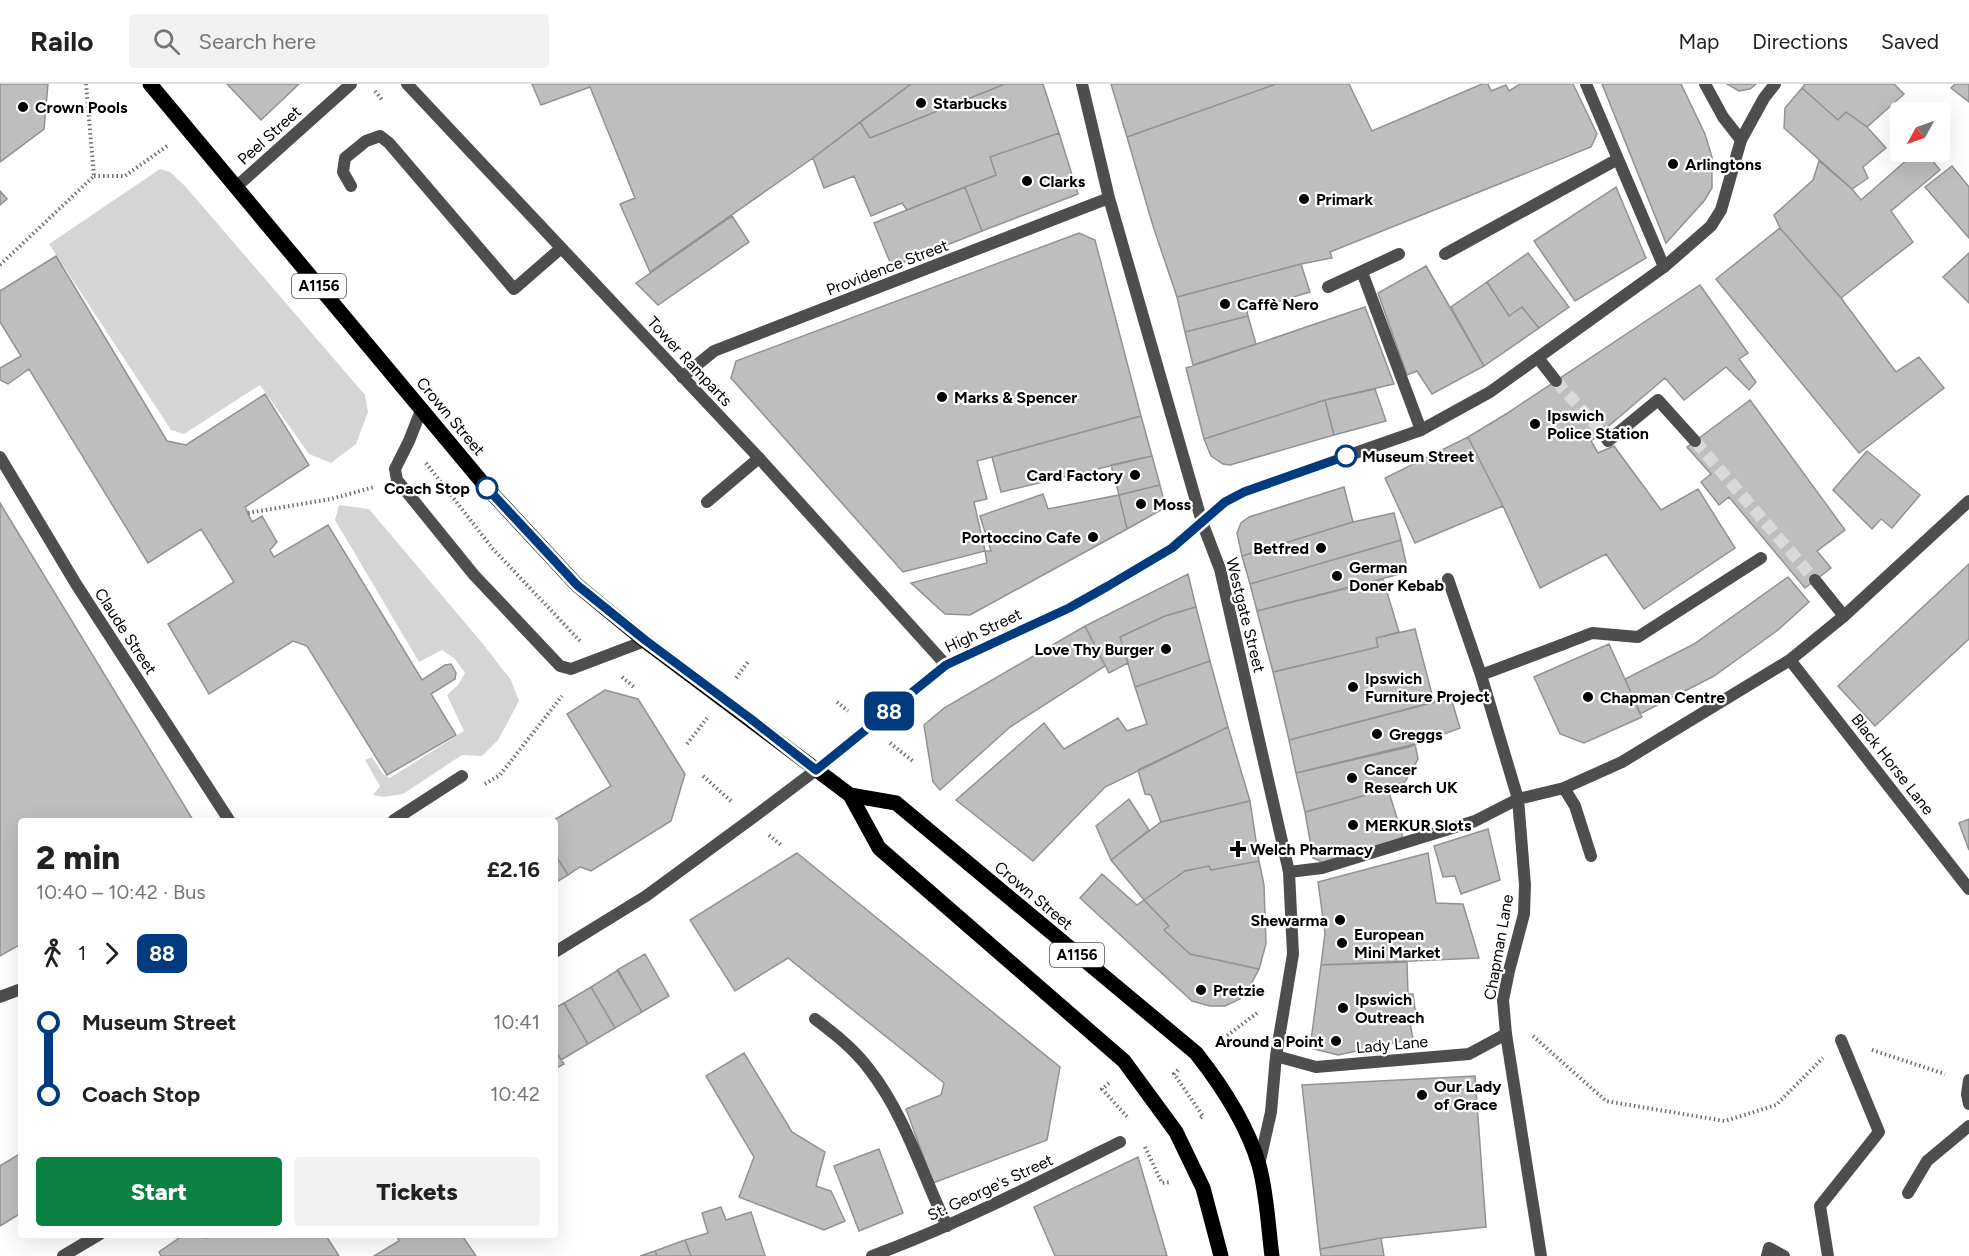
<!DOCTYPE html>
<meta charset="utf-8">
<style>
body{margin:0;font-family:Figtree,sans-serif;background:#f2f2f2;color:#222;height:100vh;display:flex;flex-direction:column;font-size:22px;white-space:nowrap}
*{box-sizing:border-box;margin:0}
p{font-size:20px;color:#767676}
.icon{flex:none;width:33px;height:33px;fill:none;stroke:currentColor;stroke-width:2;stroke-linecap:round;stroke-linejoin:round}
.map{position:relative;flex:1;overflow:hidden}
.panel{position:absolute;left:18px;top:734px;width:540px;height:420px;display:flex;flex-direction:column;background:#fff;border-radius:6px;box-shadow:0 6px 24px #0002}
.panel>*{flex:none}
.badge{padding:0 12px;border-radius:9px;font-size:21px;line-height:39px}
.needle{width:39px;rotate:230deg}
.controls{position:absolute;left:1890px;top:18px;display:grid;gap:12px}
.controls a{display:grid;place-items:center;width:60px;height:60px;border-radius:6px;background:#fff;box-shadow:0 6px 24px #0002;font-size:30px}
.map>.badge{position:absolute;translate:-50% -50%;box-shadow:0 0 0 3px #fff}
.legs{display:flex;align-items:center;gap:9px;height:66px;padding:0 18px;font-size:20px}
.legs p{margin-inline-start:auto}
.head{display:flex;align-items:center;justify-content:space-between;height:102px;padding:0 18px}
h1{font-size:33px;font-weight:800;line-height:45px}
.cta{display:flex;gap:12px;margin-top:auto;padding:12px 18px}
.cta a{flex:1;height:69px;border-radius:6px;background:#0b8043;color:#fff;font-size:24px;font-weight:800;line-height:69px;text-align:center}
.cta a+a{background:#f2f2f2;color:#222}
ul{padding:0 18px;list-style:none}
li{display:flex;align-items:center;gap:21px;height:72px;font-size:22px}
li i{display:grid;place-items:center;width:9px;height:100%;margin:0 8px;background:currentColor}
li i::after{content:'';width:15px;height:15px;margin:-8px;border:4px solid;border-radius:50%;background:#fff}
li p{margin-inline-start:auto}
li:first-child i{background:linear-gradient(#0000 50%,currentColor 0)}
li:last-child i{background:linear-gradient(currentColor 50%,#0000 0)}
header{display:flex;align-items:center;gap:36px;box-sizing:border-box;height:84px;padding:0 30px;background:#fff;border-bottom:2px solid #e0e0e0}
header strong{font-size:28px}
nav{display:flex;gap:33px;margin-inline-start:auto;font-size:21px}
.search{width:420px;height:54px;background:#f2f2f2;display:flex;align-items:center;gap:15px;box-sizing:border-box;padding:0 21px;border-radius:6px;color:#767676;font-size:22px}
.map>svg:first-child{display:block}
.green{fill:#d5d5d5}
.building{fill:#bebebe;stroke:#929292;stroke-width:1.5}
.lines{fill:none;stroke-linecap:round;stroke-linejoin:round}
.pedestrian-tunnel{stroke:#d9d9d9;stroke-width:12;stroke-dasharray:12 6;stroke-linecap:butt}
.path{stroke:#707070;stroke-width:4;stroke-dasharray:1.5 3;stroke-linecap:butt}
.service{stroke:#4e4e4e;stroke-width:12}
.pedestrian{stroke:#4e4e4e;stroke-width:12}
.minor{stroke:#4e4e4e;stroke-width:12}
.tertiary{stroke:#4e4e4e;stroke-width:12}
.primary{stroke:#000;stroke-width:15}
.line-1-casing{stroke:#fff;stroke-width:14}
.line-1{stroke:#003b80;stroke-width:9}
.poi-dot{fill:#000;stroke:#fff;stroke-width:2}
.stop-1-dot{fill:#fff;stroke:#003b80;stroke-width:3}
.labels{text-anchor:middle;stroke-width:4.5;stroke-linejoin:round;paint-order:stroke}
.shield{fill:#fff;stroke:#4c4c4c;stroke-width:1.5}
.shield-label{font-size:15px;font-weight:bold;fill:#000}
.poi-label{font-size:16px;font-weight:bold;fill:#000;stroke:#fff;text-anchor:start}
.street-label{font-size:16px;fill:#000;stroke:#fff}
.stop-label{font-size:16px;font-weight:bold;fill:#000;stroke:#fff;text-anchor:start}
</style>
<header>
<strong>Railo</strong>
<div class="search"><svg class="icon" aria-label="search" viewBox="0 0 24 24"><circle cx="10" cy="10" r="6"/><path d="M15 15l6 6"/></svg>Search here</div>
<nav><a>Map</a><a>Directions</a><a>Saved</a></nav>
</header>
<div class="map">
<svg width="1969" height="1172" viewBox="0 0 1969 1172">
<rect width="100%" height="100%" fill="#fff"/>
<path class="green" d="M 160,85 L 170,88 L 185,102 L 365,311 L 368,328 L 356,360 L 331,379 L 309,370 L 260,301 L 184,350 L 171,346 L 49,160 Z
M 339,421 L 369,425 L 483,560 L 511,596 L 519,617 L 498,656 L 482,672 L 462,671 L 403,710 L 384,713 L 373,711 L 380,702 L 365,676 L 372,673 L 383,690 L 390,694 L 464,647 L 447,611 L 458,601 L 465,589 L 455,575 L 442,566 L 419,578 L 335,436 Z"/>
<path class="building" d="M 0,0 L 48,0 L 44,45 L 0,78 Z
M 227,0 L 299,0 L 261,36 Z
M 532,0 L 911,0 L 813,74 L 650,188 L 620,120 L 635,114 L 590,3 L 541,21 Z
M 911,0 L 1005,0 L 870,54 L 860,38 Z
M 1005,0 L 1043,0 L 1059,49 L 990,73 L 996,91 L 907,126 L 902,119 L 871,132 L 854,92 L 824,104 L 813,74 L 860,38 L 870,54 Z
M 1111,0 L 1276,0 L 1127,53 Z
M 1276,0 L 1349,0 L 1372,47 L 1482,0 L 1488,0 L 1491,7 L 1506,1 L 1509,7 L 1520,0 L 1573,0 L 1597,50 L 1591,63 L 1330,168 L 1332,174 L 1301,180 L 1177,213 L 1153,142 L 1127,53 Z
M 1602,0 L 1681,0 L 1705,50 L 1712,73 L 1712,104 L 1704,117 L 1666,159 Z
M 1727,0 L 1756,0 L 1750,5 L 1739,7 Z
M 1805,0 L 1894,0 L 1904,10 L 1867,43 L 1846,28 L 1838,36 L 1802,4 Z
M 1955,0 L 1969,0 L 1969,18 L 1951,4 Z
M 1802,4 L 1838,36 L 1846,28 L 1867,43 L 1886,64 L 1863,83 L 1868,94 L 1852,105 L 1784,44 L 1785,24 Z
M 1059,49 L 1078,110 L 982,147 L 965,103 L 996,91 L 990,73 Z
M 1916,68 L 1925,68 L 1940,86 L 1891,127 L 1913,158 L 1841,214 L 1780,144 L 1774,131 L 1813,96 L 1819,77 L 1852,105 L 1861,116 Z
M 1952,82 L 1969,103 L 1969,154 L 1925,103 Z
M 965,103 L 982,147 L 892,183 L 874,139 Z
M 1616,103 L 1646,174 L 1575,217 L 1534,157 Z
M 0,107 L 7,115 L 0,121 Z
M 732,132 L 749,158 L 658,221 L 636,199 Z
M 1780,144 L 1841,214 L 1896,288 L 1919,273 L 1944,304 L 1859,369 L 1716,195 Z
M 1079,149 L 1095,156 L 1141,332 L 977,377 L 987,415 L 974,418 L 985,467 L 903,488 L 731,294 L 736,277 Z
M 1528,169 L 1569,223 L 1539,244 L 1522,223 L 1509,232 L 1487,198 Z
M 1969,169 L 1969,219 L 1943,193 Z
M 56,172 L 167,357 L 186,361 L 265,310 L 309,381 L 245,423 L 252,438 L 262,432 L 277,458 L 270,466 L 274,473 L 328,441 L 422,596 L 445,581 L 451,580 L 456,589 L 455,595 L 431,610 L 456,651 L 387,691 L 307,562 L 293,557 L 209,610 L 168,540 L 234,498 L 201,445 L 148,479 L 29,285 L 8,300 L 0,296 L 0,284 L 21,272 L 0,238 L 0,207 Z
M 1301,180 L 1310,208 L 1247,227 L 1248,232 L 1185,248 L 1177,213 Z
M 1426,182 L 1484,282 L 1432,310 L 1417,287 L 1407,291 L 1378,209 Z
M 1487,198 L 1509,232 L 1522,223 L 1539,244 L 1484,282 L 1451,223 Z
M 1700,201 L 1748,269 L 1739,275 L 1756,298 L 1749,306 L 1726,283 L 1684,316 L 1665,294 L 1591,357 L 1598,369 L 1614,362 L 1661,426 L 1698,405 L 1735,464 L 1644,525 L 1606,470 L 1540,504 L 1503,422 L 1468,353 L 1506,330 Z
M 1365,223 L 1394,300 L 1325,316 L 1204,355 L 1186,284 Z
M 1248,232 L 1256,260 L 1193,281 L 1185,248 Z
M 1375,305 L 1386,337 L 1334,351 L 1325,316 Z
M 1325,316 L 1334,351 L 1230,381 L 1223,380 L 1211,372 L 1204,355 Z
M 1750,316 L 1845,446 L 1817,467 L 1831,484 L 1805,504 L 1729,413 L 1719,421 L 1701,398 L 1711,390 L 1687,363 Z
M 1141,332 L 1152,372 L 1001,408 L 992,373 Z
M 1468,353 L 1503,422 L 1415,459 L 1385,394 Z
M 1867,367 L 1920,411 L 1892,444 L 1881,435 L 1872,445 L 1833,406 Z
M 1152,372 L 1160,401 L 1119,411 L 1111,381 Z
M 1160,401 L 1163,413 L 1161,426 L 1127,445 L 1119,411 Z
M 1344,403 L 1353,438 L 1242,472 L 1237,449 L 1241,439 L 1249,433 Z
M 1043,410 L 1048,425 L 1119,411 L 1127,445 L 970,531 L 945,530 L 911,499 L 987,479 L 985,467 L 991,467 L 980,432 Z
M 0,419 L 193,736 L 21,736 L 21,860 L 0,872 Z
M 1394,429 L 1401,456 L 1250,500 L 1242,472 L 1353,438 Z
M 1401,456 L 1408,488 L 1257,527 L 1250,500 Z
M 1969,480 L 1969,555 L 1875,642 L 1838,602 Z
M 1188,490 L 1196,523 L 1165,532 L 1120,553 L 1128,579 L 1109,589 L 1085,542 Z
M 1788,493 L 1809,518 L 1778,546 L 1714,592 L 1640,630 L 1625,595 L 1694,560 Z
M 1383,495 L 1399,548 L 1376,554 L 1378,563 L 1273,588 L 1257,527 Z
M 1196,523 L 1210,577 L 1135,603 L 1120,553 L 1165,532 Z
M 1085,542 L 1105,582 L 1010,643 L 940,706 L 933,698 L 924,641 L 944,624 Z
M 1415,545 L 1434,618 L 1289,656 L 1273,588 L 1378,563 L 1376,554 Z
M 1609,560 L 1642,633 L 1584,659 L 1560,650 L 1534,593 Z
M 1210,577 L 1228,643 L 1105,703 L 1033,777 L 956,716 L 1044,639 L 1064,665 L 1118,634 L 1127,647 L 1147,640 L 1135,603 Z
M 605,606 L 638,615 L 685,690 L 671,737 L 591,787 L 580,783 L 568,791 L 555,770 L 554,736 L 611,702 L 567,630 Z
M 1451,614 L 1460,644 L 1409,663 L 1296,689 L 1289,656 Z
M 1228,643 L 1250,717 L 1161,738 L 1151,711 L 1145,710 L 1138,686 Z
M 1415,660 L 1418,675 L 1405,698 L 1388,705 L 1305,728 L 1296,689 Z
M 1388,705 L 1403,754 L 1324,779 L 1313,774 L 1305,728 Z
M 1129,715 L 1149,746 L 1111,776 L 1096,742 Z
M 1250,717 L 1259,777 L 1211,786 L 1209,782 L 1185,787 L 1144,816 L 1111,776 L 1161,738 Z
M 1969,735 L 1969,766 L 1959,739 Z
M 1488,745 L 1500,796 L 1461,810 L 1455,792 L 1443,793 L 1434,762 Z
M 797,769 L 1060,983 L 1047,1056 L 933,1099 L 906,1025 L 941,1011 L 944,999 L 788,874 L 735,907 L 690,836 Z
M 1428,769 L 1436,819 L 1463,820 L 1479,874 L 1321,881 L 1325,849 L 1318,798 Z
M 555,770 L 568,791 L 555,799 Z
M 1259,777 L 1264,801 L 1266,860 L 1259,885 L 1190,870 L 1164,846 L 1169,842 L 1144,816 L 1185,787 L 1209,782 L 1211,786 Z
M 1102,790 L 1137,821 L 1144,816 L 1169,842 L 1164,846 L 1190,870 L 1259,885 L 1250,902 L 1240,915 L 1225,922 L 1210,922 L 1192,917 L 1080,814 Z
M 645,870 L 669,912 L 642,928 L 617,886 Z
M 1407,878 L 1408,910 L 1413,910 L 1417,939 L 1410,939 L 1413,955 L 1338,971 L 1310,964 L 1321,881 Z
M 618,886 L 642,928 L 615,944 L 591,903 Z
M 591,903 L 615,944 L 588,960 L 564,919 Z
M 564,919 L 588,960 L 561,976 L 555,966 L 555,924 Z
M 555,966 L 564,980 L 555,985 Z
M 744,969 L 792,1048 L 825,1068 L 816,1102 L 831,1107 L 845,1137 L 824,1146 L 739,1113 L 754,1073 L 706,992 Z
M 1475,992 L 1486,1143 L 1381,1154 L 1320,1165 L 1302,1001 Z
M 879,1065 L 903,1129 L 859,1147 L 834,1082 Z
M 21,1069 L 21,1129 L 0,1142 L 0,1082 Z
M 1138,1073 L 1167,1172 L 1055,1172 L 1034,1123 Z
M 721,1123 L 726,1136 L 751,1128 L 765,1172 L 691,1172 L 685,1156 L 708,1149 L 702,1129 Z
M 185,1150 L 203,1150 L 206,1154 L 213,1150 L 325,1150 L 339,1172 L 161,1172 L 159,1168 Z
M 396,1150 L 461,1150 L 476,1172 L 374,1172 L 399,1157 Z
M 1381,1154 L 1384,1172 L 1321,1172 L 1320,1165 Z
M 685,1156 L 691,1172 L 657,1172 L 655,1167 Z
M 655,1167 L 657,1172 L 640,1172 Z"/>
<g class="lines">
<path class="pedestrian-tunnel" d="M 1556,297 L 1602,348
M 1695,357 L 1815,496"/>
<path class="path" d="M 375,7 L 383,17
M 94,92 L 125,92 L 167,62
M 0,181 L 94,92 L 86,0
M 426,379 L 493,465 L 580,557
M 248,429 L 331,415 L 374,403
M 622,593 L 635,604
M 736,594 L 748,578
M 837,618 L 848,627
M 890,659 L 914,678
M 687,660 L 707,634
M 703,692 L 732,718
M 485,700 L 500,691 L 562,612
M 769,751 L 782,762
M 1533,952 L 1606,1017 L 1725,1037 L 1776,1021 L 1823,974
M 1220,957 L 1257,929
M 1872,966 L 1945,990
M 1178,986 L 1174,990 L 1203,1032 L 1199,1035
M 1109,999 L 1102,1005 L 1129,1035
M 1145,1063 L 1162,1099 L 1171,1098"/>
<path class="service" d="M 1586,0 L 1664,183
M 351,102 L 343,88 L 345,74 L 366,57 L 380,52 L 389,59 L 514,205 L 560,165
M 1445,170 L 1618,75
M 1362,188 L 1421,346
M 1328,203 L 1399,170
M 422,324 L 409,357 L 395,385 L 397,396 L 474,491 L 560,582 L 571,585 L 645,557
M 707,418 L 759,374
M 1561,561 L 1592,549 L 1638,553 L 1761,474
M 1564,704 L 1575,722 L 1591,772
M 815,935 C 835,950 854,965 869,985 C 905,1031 922,1090 947,1142
M 1969,996 L 1967,1010 L 1969,1020
M 1908,1109 L 1927,1077 L 1969,1042"/>
<path class="pedestrian" d="M 1082,0 L 1109,114 L 1202,438 L 1220,485 L 1289,788 L 1293,870 L 1276,972 L 1271,1028 L 1259,1081
M 1538,274 L 1556,297
M 682,293 L 714,267 L 1109,114
M 1602,348 L 1608,357 L 1658,316 L 1695,357
M 1815,496 L 1844,532
M 1289,788 L 1322,784 L 1475,737 L 1518,715
M 1276,972 L 1316,983 L 1469,970 L 1506,950
M 1767,1172 L 1769,1164 L 1784,1172
M 1828,1172 L 1820,1122 L 1879,1048 L 1841,956"/>
<path class="minor" d="M 407,0 L 759,374 L 946,581
M 1705,0 L 1723,33 L 1741,56
M 236,103 L 351,0
M 0,373 L 76,500 L 229,736
M 1448,495 L 1481,591 L 1518,715 L 1525,801 L 1524,830 L 1509,887 L 1503,916 L 1506,950 L 1541,1172
M 1790,576 L 1969,805
M 1481,591 L 1561,561
M 1518,715 L 1564,704 L 1622,678 L 1790,576 L 1844,532 L 1969,417
M 394,736 L 462,692
M 0,913 L 21,905
M 872,1172 C 958,1140 1038,1099 1120,1058"/>
<path class="tertiary" d="M 555,868 L 646,812 L 751,735 L 816,686 L 946,581 L 1069,524 L 1108,502 L 1172,464 L 1225,418 L 1244,408 L 1421,346 L 1490,308 L 1664,183 L 1711,142 L 1721,126 L 1741,56 L 1764,14 L 1775,0
M 63,1172 L 100,1150"/>
<path class="primary" d="M 150,0 L 487,404 L 577,501 L 645,557 L 850,711 L 879,764 L 1124,977 L 1176,1048 L 1203,1104 L 1221,1172
M 850,711 L 896,719 L 1196,969 C 1222,1002 1247,1040 1259,1081 C 1267,1110 1268,1142 1272,1172"/>
</g>
<g class="lines">
<g class="line-1-casing">
<path id="line-1" d="M 487,404 L 577,501 L 645,556 L 751,635 L 816,686 L 946,581 L 1069,524 L 1108,502 L 1172,464 L 1225,418 L 1244,408 L 1346,372"/>
</g>
<use href="#line-1" class="line-1"/>
</g>
<g class="poi-dot">
<circle cx="921" cy="19" r="6"/>
<circle cx="23" cy="23" r="6"/>
<circle cx="1673" cy="80" r="6"/>
<circle cx="1027" cy="97" r="6"/>
<circle cx="1304" cy="115" r="6"/>
<circle cx="1225" cy="220" r="6"/>
<circle cx="942" cy="313" r="6"/>
<circle cx="1535" cy="340" r="6"/>
<circle cx="1135" cy="391" r="6"/>
<circle cx="1141" cy="420" r="6"/>
<circle cx="1093" cy="453" r="6"/>
<circle cx="1321" cy="464" r="6"/>
<circle cx="1337" cy="492" r="6"/>
<circle cx="1166" cy="565" r="6"/>
<circle cx="1353" cy="603" r="6"/>
<circle cx="1588" cy="613" r="6"/>
<circle cx="1377" cy="650" r="6"/>
<circle cx="1352" cy="694" r="6"/>
<circle cx="1353" cy="741" r="6"/>
<path d="M1235 756h6v6h6v6h-6v6h-6v-6h-6v-6h6z"/>
<circle cx="1340" cy="836" r="6"/>
<circle cx="1342" cy="859" r="6"/>
<circle cx="1201" cy="906" r="6"/>
<circle cx="1343" cy="924" r="6"/>
<circle cx="1336" cy="957" r="6"/>
<circle cx="1422" cy="1011" r="6"/>
</g>
<g class="stop-1-dot">
<circle cx="1346" cy="372" r="10"/>
<circle cx="487" cy="404" r="10"/>
</g>
<g class="labels">
<g class="shield">
<rect x="292" y="190" width="54" height="24" rx="4.5"/>
<rect x="1050" y="859" width="54" height="24" rx="4.5"/>
</g>
<g class="shield-label">
<text x="319" y="207">A1156</text>
<text x="1077" y="876">A1156</text>
</g>
<g class="poi-label">
<text x="933" y="25">Starbucks</text>
<text x="35" y="29">Crown Pools</text>
<text x="1685" y="86">Arlingtons</text>
<text x="1039" y="103">Clarks</text>
<text x="1316" y="121">Primark</text>
<text x="1237" y="226">Caffè Nero</text>
<text x="954" y="319">Marks &amp; Spencer</text>
<text x="1547" y="337">Ipswich<tspan x="1547" dy="18">Police Station</tspan></text>
<text x="1123" y="397" text-anchor="end">Card Factory</text>
<text x="1153" y="426">Moss</text>
<text x="1081" y="459" text-anchor="end">Portoccino Cafe</text>
<text x="1309" y="470" text-anchor="end">Betfred</text>
<text x="1349" y="489">German<tspan x="1349" dy="18">Doner Kebab</tspan></text>
<text x="1154" y="571" text-anchor="end">Love Thy Burger</text>
<text x="1365" y="600">Ipswich<tspan x="1365" dy="18">Furniture Project</tspan></text>
<text x="1600" y="619">Chapman Centre</text>
<text x="1389" y="656">Greggs</text>
<text x="1364" y="691">Cancer<tspan x="1364" dy="18">Research UK</tspan></text>
<text x="1365" y="747">MERKUR Slots</text>
<text x="1250" y="771">Welch Pharmacy</text>
<text x="1328" y="842" text-anchor="end">Shewarma</text>
<text x="1354" y="856">European<tspan x="1354" dy="18">Mini Market</tspan></text>
<text x="1213" y="912">Pretzie</text>
<text x="1355" y="921">Ipswich<tspan x="1355" dy="18">Outreach</tspan></text>
<text x="1324" y="963" text-anchor="end">Around a Point</text>
<text x="1434" y="1008">Our Lady<tspan x="1434" dy="18">of Grace</tspan></text>
</g>
<g class="street-label">
<text transform="translate(269 51) rotate(-42)" y="6">Peel Street</text>
<text transform="translate(887 183) rotate(-21)" y="6">Providence Street</text>
<text transform="translate(690 277) rotate(47)" y="6">Tower Ramparts</text>
<text transform="translate(451 332) rotate(50)" y="6">Crown Street</text>
<text transform="translate(1246 531) rotate(76)" y="6">Westgate Street</text>
<text transform="translate(983 546) rotate(-25)" y="6">High Street</text>
<text transform="translate(126 547) rotate(57)" y="6">Claude Street</text>
<text transform="translate(1893 680) rotate(52)" y="6">Black Horse Lane</text>
<text transform="translate(1034 811) rotate(40)" y="6">Crown Street</text>
<text transform="translate(1498 863) rotate(-80)" y="6">Chapman Lane</text>
<text transform="translate(1392 960) rotate(-5)" y="6">Lady Lane</text>
<text transform="translate(990 1103) rotate(-25)" y="6">St. George's Street</text>
</g>
<g class="stop-label">
<text x="1362" y="378">Museum Street</text>
<text x="470" y="410" text-anchor="end">Coach Stop</text>
</g>
</g>
</svg>
<div class="controls">
<a><svg class="needle" viewBox="-14 -14 28 28"><path d="M0-13l5 13h-10z" fill="#e53935"/><path d="M0 13l5-13h-10z" fill="#767676"/></svg></a>
</div>
<b class="badge" style="left:889px;top:627px;background:#003b80;color:#fff">88</b>
<section class="panel">
<div class="head"><div><h1>2 min</h1><p>10:40 – 10:42 · Bus</p></div><b>£2.16</b></div>
<div class="legs"><svg class="icon" aria-label="walk" viewBox="0 0 24 24"><circle cx="13" cy="4" r="2"/><path d="M13 8l-2 6 4 7M11 14l-3 7M7 12l3-4h3l4 4"/></svg>1<svg class="icon" aria-label="forward" viewBox="0 0 24 24"><path d="M9 5l7 7-7 7"/></svg><b class="badge" style="background:#003b80;color:#fff">88</b></div>
<ul>
<li><i style="color:#003b80"></i><b>Museum Street</b><p>10:41</p></li>
<li><i style="color:#003b80"></i><b>Coach Stop</b><p>10:42</p></li>
</ul>
<div class="cta"><a>Start</a><a>Tickets</a></div>
</section>
</div>
